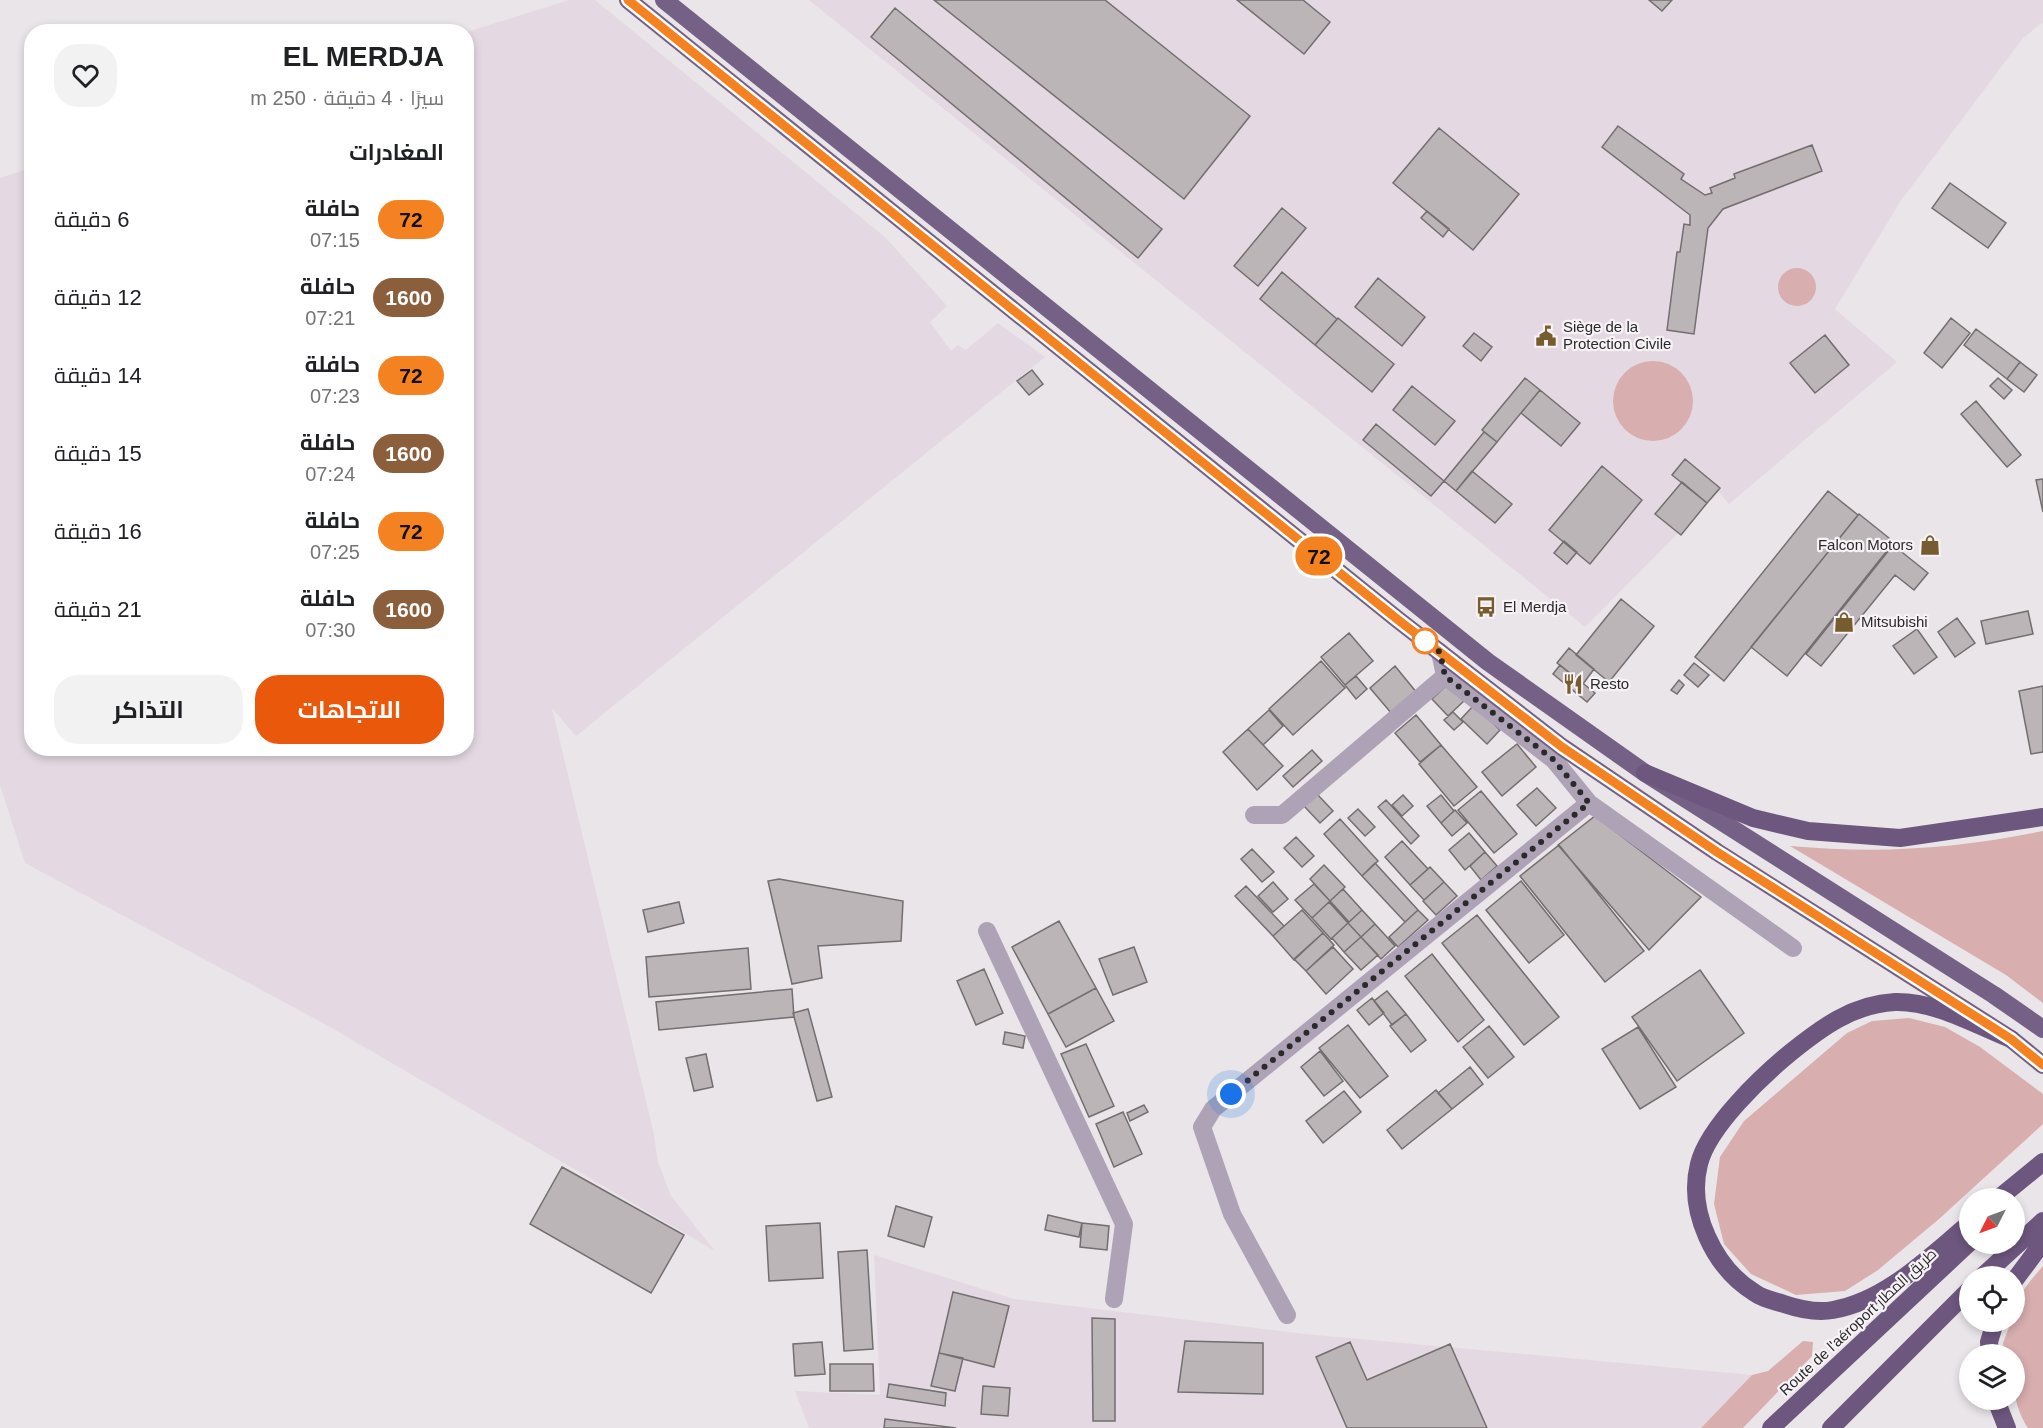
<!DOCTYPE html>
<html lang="ar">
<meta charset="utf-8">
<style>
body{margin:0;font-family:Arial,Cairo,sans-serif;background:#f2f2f2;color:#202124;direction:rtl;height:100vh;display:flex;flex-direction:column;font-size:22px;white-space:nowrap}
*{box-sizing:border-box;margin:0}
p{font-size:20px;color:#757577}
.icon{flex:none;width:33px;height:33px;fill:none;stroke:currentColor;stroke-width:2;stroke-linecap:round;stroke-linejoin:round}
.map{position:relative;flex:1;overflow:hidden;direction:ltr}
.drawer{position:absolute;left:24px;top:24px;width:450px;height:732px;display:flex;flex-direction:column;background:#fff;border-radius:24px;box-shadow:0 3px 9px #0003;direction:rtl}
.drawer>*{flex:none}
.badge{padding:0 12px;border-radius:20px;font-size:21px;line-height:39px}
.needle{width:39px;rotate:228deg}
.buttons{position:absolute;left:1959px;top:1188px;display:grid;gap:12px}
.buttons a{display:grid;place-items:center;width:66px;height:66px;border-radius:50%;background:#fff;box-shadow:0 3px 9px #0003;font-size:30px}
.you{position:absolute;width:30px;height:30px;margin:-15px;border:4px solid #fff;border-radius:50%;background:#1a73e8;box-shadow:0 0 0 9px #1a73e833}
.map>.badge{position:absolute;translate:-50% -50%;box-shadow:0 0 0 3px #fff}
h2{padding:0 30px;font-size:22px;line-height:54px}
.round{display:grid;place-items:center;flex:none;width:63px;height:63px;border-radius:24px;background:#f2f2f2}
.overview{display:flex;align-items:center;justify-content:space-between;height:102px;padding:0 30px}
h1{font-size:28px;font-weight:700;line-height:45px}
.button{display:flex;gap:12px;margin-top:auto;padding:12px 30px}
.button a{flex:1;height:69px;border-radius:24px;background:#ea580c;color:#fff;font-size:24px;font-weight:700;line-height:69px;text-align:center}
.button a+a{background:#f2f2f2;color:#202124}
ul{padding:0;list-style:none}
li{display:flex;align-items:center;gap:18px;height:78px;padding:0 30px}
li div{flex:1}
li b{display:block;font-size:22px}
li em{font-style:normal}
li .badge{min-width:66px;font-weight:700;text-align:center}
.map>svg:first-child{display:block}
.built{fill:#e4d9e2}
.green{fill:#d8aeaf}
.building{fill:#bbb5b7;stroke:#736e6f;stroke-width:1.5}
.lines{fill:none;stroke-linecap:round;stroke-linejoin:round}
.minor{stroke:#aea3b6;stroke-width:18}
.trunk{stroke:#766186;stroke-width:18}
.motorway{stroke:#6e577e;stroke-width:18}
.line-casing{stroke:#fff;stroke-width:14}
.line{stroke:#f58220;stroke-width:9}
.walk{stroke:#2b2a2b;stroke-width:6;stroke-dasharray:0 10.8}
.stop-dot{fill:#fff;stroke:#f58220;stroke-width:3}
.labels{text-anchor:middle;stroke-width:4.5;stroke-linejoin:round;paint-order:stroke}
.poi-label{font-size:15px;fill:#2b2a2b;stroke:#f7f2f6;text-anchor:start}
.street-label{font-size:15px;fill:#2b2a2b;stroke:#f7f2f6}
</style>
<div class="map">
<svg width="2043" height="1428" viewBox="0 0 2043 1428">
<rect width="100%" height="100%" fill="#e9e5e8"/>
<path class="built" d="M 569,0 L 595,0 L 886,238 L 947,306 L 930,322 L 951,351 L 958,345 L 966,350 L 998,323 L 1045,357 L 576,736 L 552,708 L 653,1130 L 658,1162 L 671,1196 L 715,1251 L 323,1023 L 25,863 L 0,785 L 0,178 L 31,168 L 32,748 L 466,748 L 467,32 Z
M 809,0 L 2043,0 L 2043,22 L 2023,38 L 1900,202 L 1835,309 L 1897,362 L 1729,504 L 1719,492 L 1585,627 Z
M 874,1255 L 1014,1299 L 1305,1334 L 1752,1375 L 1701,1428 L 809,1428 L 795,1391 L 880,1395 Z"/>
<path class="green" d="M1778 287a19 19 0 1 1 38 0a19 19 0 1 1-38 0Z
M1613 401a40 40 0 1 1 80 0a40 40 0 1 1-80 0Z
M 2043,831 L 2043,1003 L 2006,975 L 1790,846 C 1880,854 1955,849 2043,831 Z
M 1909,1018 L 1945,1027 L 1980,1047 L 2043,1094 L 2043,1124 L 1939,1219 L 1878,1270 L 1845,1291 L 1796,1295 L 1751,1274 L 1724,1244 L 1714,1204 L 1720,1157 L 1744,1121 L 1847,1033 L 1872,1021 Z
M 2043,1266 L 2043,1428 L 2028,1428 C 2012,1404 2014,1383 2014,1354 L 2004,1354 L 2003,1343 L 2011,1322 L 2014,1322 C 2014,1297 2028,1284 2043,1266 Z
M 1803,1341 L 1813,1342 L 1812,1356 L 1743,1428 L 1701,1428 L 1752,1375 L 1768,1371 Z"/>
<path class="building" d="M 934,0 L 1105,0 L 1250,116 L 1184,199 Z
M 1237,0 L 1303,0 L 1330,22 L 1304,54 Z
M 1649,0 L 1672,0 L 1662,11 Z
M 895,8 L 1162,229 L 1138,258 L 871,37 Z
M 1618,126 L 1684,174 L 1681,179 L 1705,195 L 1712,193 L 1710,188 L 1735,178 L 1734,174 L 1812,145 L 1822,171 L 1723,209 L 1708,228 L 1694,334 L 1667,330 L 1677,252 L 1680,252 L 1684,224 L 1690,225 L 1690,215 L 1602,147 Z
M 1439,128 L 1519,194 L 1473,250 L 1393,183 Z
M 1950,183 L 2006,223 L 1988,248 L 1932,208 Z
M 1282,208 L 1306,228 L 1258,286 L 1234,266 Z
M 1427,211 L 1449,229 L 1443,237 L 1421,218 Z
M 1282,272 L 1337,319 L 1315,345 L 1260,299 Z
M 1378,278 L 1425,317 L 1402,346 L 1355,307 Z
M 1338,318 L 1394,364 L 1372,392 L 1315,345 Z
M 1951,318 L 1970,333 L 1942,368 L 1924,353 Z
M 1976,329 L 2020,362 L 2007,379 L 1964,345 Z
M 1474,333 L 1492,347 L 1481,361 L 1463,346 Z
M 1825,335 L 1849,365 L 1815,393 L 1790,363 Z
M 2020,362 L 2037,375 L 2024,392 L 2007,379 Z
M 1032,370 L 1043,384 L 1029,395 L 1017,381 Z
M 1525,378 L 1540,390 L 1497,442 L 1482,430 Z
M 1998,378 L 2012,390 L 2004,399 L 1990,386 Z
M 1412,386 L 1455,421 L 1435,445 L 1393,410 Z
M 1540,390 L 1580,423 L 1561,446 L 1521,413 Z
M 1976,401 L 2021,455 L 2007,467 L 1961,414 Z
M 1376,424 L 1444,481 L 1431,496 L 1363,440 Z
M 1484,432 L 1497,442 L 1456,491 L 1444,481 Z
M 1685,459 L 1720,488 L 1707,503 L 1672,475 Z
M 1602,466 L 1642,500 L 1590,564 L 1549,530 Z
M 1472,471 L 1512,504 L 1495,523 L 1456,491 Z
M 2043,479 L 2043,512 L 2036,480 Z
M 1682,482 L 1707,503 L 1681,535 L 1655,514 Z
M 1828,491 L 1858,515 L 1724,681 L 1695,657 Z
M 1859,514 L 1894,542 L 1787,676 L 1751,647 Z
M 1564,541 L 1577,552 L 1567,564 L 1554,553 Z
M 1893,545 L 1928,573 L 1914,590 L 1895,575 L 1821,666 L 1806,654 Z
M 1621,599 L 1654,626 L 1609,682 L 1576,655 Z
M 2028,611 L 2033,634 L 1986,644 L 1981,621 Z
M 1957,618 L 1975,643 L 1955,657 L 1938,632 Z
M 1917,629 L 1937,657 L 1914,674 L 1893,646 Z
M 1349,633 L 1373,661 L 1345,685 L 1321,657 Z
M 1569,648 L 1594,669 L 1583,684 L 1557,663 Z
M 1321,661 L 1345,688 L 1293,735 L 1269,709 Z
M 1694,663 L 1709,675 L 1698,687 L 1684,675 Z
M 1560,665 L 1595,693 L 1587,702 L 1553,674 Z
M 1395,666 L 1417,693 L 1392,714 L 1370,688 Z
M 1356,676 L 1367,689 L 1356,699 L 1345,685 Z
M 1679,680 L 1684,685 L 1677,694 L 1671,690 Z
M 1449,683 L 1465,700 L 1448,716 L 1432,699 Z
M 2043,686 L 2043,752 L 2031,754 L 2019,691 Z
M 1474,705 L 1500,730 L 1487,744 L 1461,719 Z
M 1269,710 L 1283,726 L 1263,745 L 1248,729 Z
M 1453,712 L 1463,722 L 1454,730 L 1444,720 Z
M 1416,715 L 1441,745 L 1420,762 L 1395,733 Z
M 1248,729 L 1283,766 L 1257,790 L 1223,752 Z
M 1517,744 L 1536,767 L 1502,796 L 1482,772 Z
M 1441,745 L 1477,787 L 1454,806 L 1419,764 Z
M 1312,750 L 1322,761 L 1293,787 L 1283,776 Z
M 1537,788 L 1556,808 L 1536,826 L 1517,805 Z
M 1481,791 L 1517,834 L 1494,853 L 1458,810 Z
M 1317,794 L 1333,811 L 1320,823 L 1304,806 Z
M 1403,795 L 1413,806 L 1402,816 L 1392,805 Z
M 1441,795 L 1454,811 L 1441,823 L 1427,806 Z
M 1386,800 L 1419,836 L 1411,844 L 1378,807 Z
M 1358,809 L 1375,827 L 1365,836 L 1348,818 Z
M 1455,810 L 1467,823 L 1452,836 L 1441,823 Z
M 1595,816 L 1701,897 L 1649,950 L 1558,845 Z
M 1340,819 L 1378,861 L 1362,876 L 1324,834 Z
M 1469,833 L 1485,852 L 1465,870 L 1449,850 Z
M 1296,837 L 1314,856 L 1302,867 L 1284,848 Z
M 1402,841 L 1428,869 L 1410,885 L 1385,857 Z
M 1559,845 L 1644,951 L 1605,982 L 1520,876 Z
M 1252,849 L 1274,872 L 1262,882 L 1241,859 Z
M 1485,852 L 1497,866 L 1481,880 L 1470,866 Z
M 1375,863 L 1418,910 L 1405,922 L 1362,876 Z
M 1324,865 L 1345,887 L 1330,901 L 1310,879 Z
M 1430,867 L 1444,882 L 1424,900 L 1410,885 Z
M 779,879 L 903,901 L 901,941 L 818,946 L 822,978 L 792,984 L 768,881 Z
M 1521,881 L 1564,935 L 1529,963 L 1486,910 Z
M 1273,882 L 1288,899 L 1273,912 L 1258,896 Z
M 1444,882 L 1457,896 L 1436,915 L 1423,901 Z
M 1314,884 L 1330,901 L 1312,918 L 1295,900 Z
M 1246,886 L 1284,926 L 1273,936 L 1235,896 Z
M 1343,889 L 1362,910 L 1349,922 L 1330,901 Z
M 679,902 L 684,923 L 648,932 L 643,910 Z
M 1329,902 L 1348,923 L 1331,939 L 1312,918 Z
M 1302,910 L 1323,933 L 1294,960 L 1273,936 Z
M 1362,910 L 1375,924 L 1361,937 L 1348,923 Z
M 1418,910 L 1428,920 L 1398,947 L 1389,937 Z
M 1477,915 L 1559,1017 L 1524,1045 L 1442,943 Z
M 1059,921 L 1096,988 L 1048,1014 L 1012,947 Z
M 1348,923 L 1361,937 L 1344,952 L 1332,938 Z
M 1375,924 L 1395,946 L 1381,959 L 1361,937 Z
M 1323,933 L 1334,945 L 1306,971 L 1294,959 Z
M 1361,937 L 1378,955 L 1361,970 L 1344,952 Z
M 1134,947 L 1147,982 L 1113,995 L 1099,959 Z
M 1333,947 L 1353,969 L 1326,994 L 1306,971 Z
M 748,948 L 751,989 L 649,997 L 646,957 Z
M 1432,954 L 1484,1020 L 1458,1042 L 1405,976 Z
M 984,969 L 1003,1013 L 976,1025 L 957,981 Z
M 1700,970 L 1744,1033 L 1677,1081 L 1632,1017 Z
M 1096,988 L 1114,1021 L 1066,1047 L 1048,1014 Z
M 792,989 L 794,1017 L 659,1030 L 656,1002 Z
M 1387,991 L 1406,1014 L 1392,1025 L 1374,1001 Z
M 1372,998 L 1384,1013 L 1369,1025 L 1357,1010 Z
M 808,1009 L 832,1097 L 817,1101 L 793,1013 Z
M 1406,1014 L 1426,1040 L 1411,1052 L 1390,1026 Z
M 1348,1025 L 1388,1076 L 1360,1098 L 1319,1048 Z
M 1489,1026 L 1514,1057 L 1488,1078 L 1463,1047 Z
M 1638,1027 L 1676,1087 L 1640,1109 L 1602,1049 Z
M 1005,1032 L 1025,1036 L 1023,1048 L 1003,1044 Z
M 1086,1044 L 1114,1106 L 1089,1117 L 1061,1054 Z
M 1320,1051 L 1343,1081 L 1324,1096 L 1301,1067 Z
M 706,1054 L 713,1087 L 694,1091 L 686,1058 Z
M 1470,1067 L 1483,1084 L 1452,1109 L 1438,1093 Z
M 1436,1090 L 1452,1109 L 1402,1149 L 1387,1130 Z
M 1344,1091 L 1361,1112 L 1323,1143 L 1306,1121 Z
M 1144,1105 L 1148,1112 L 1130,1121 L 1127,1113 Z
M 1123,1112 L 1142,1154 L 1114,1167 L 1096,1124 Z
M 562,1167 L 684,1235 L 651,1293 L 530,1224 Z
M 896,1206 L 932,1217 L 924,1247 L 888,1236 Z
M 1048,1215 L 1082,1223 L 1079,1237 L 1045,1230 Z
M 820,1223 L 823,1278 L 769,1281 L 766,1226 Z
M 1082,1223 L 1109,1226 L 1107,1250 L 1080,1247 Z
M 867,1250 L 873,1349 L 844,1351 L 838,1252 Z
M 953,1292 L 1009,1306 L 994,1367 L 939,1353 Z
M 1092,1318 L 1115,1319 L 1115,1421 L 1093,1421 Z
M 1185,1341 L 1263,1343 L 1263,1394 L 1178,1392 Z
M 822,1342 L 825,1374 L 795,1376 L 793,1344 Z
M 1350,1342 L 1367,1380 L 1450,1344 L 1487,1428 L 1347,1428 L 1316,1357 Z
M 939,1353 L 963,1358 L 955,1391 L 931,1386 Z
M 830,1364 L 873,1364 L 874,1391 L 830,1391 Z
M 889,1384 L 946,1393 L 945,1406 L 887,1397 Z
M 983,1386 L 1010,1388 L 1008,1416 L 981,1414 Z
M 885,1419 L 956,1428 L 884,1428 Z"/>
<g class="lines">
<path class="minor" d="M 1440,652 L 1445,676 L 1554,760 L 1589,803 L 1793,948
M 1254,815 L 1282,815 L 1445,676
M 987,931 L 1124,1224 L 1114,1299
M 1287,1315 L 1232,1214 L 1202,1127 L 1213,1109 L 1589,803"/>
<path class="trunk" d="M 628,0 L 1397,619 L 1562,747 L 1717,852 L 2011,1039 L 2043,1065
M 664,0 L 1488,662 L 1645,773 L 1994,995 L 2043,1029"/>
<path class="motorway" d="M 1645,773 L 1753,818 L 1808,831 L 1900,838 L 2043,817
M 1999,1198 L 2043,1162
M 1970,1223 C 1930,1256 1886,1301 1833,1310 C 1817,1313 1799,1309 1784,1304 C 1775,1301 1763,1299 1755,1293 C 1714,1268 1687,1211 1699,1164 C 1708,1127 1762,1076 1790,1053 C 1821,1028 1853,1004 1895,1002 C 1934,1001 1974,1024 2011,1039
M 1983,1276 L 2043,1221
M 2014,1281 L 2043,1242
M 1990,1354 L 1989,1342 L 1995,1322
M 1996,1400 L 2007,1428
M 1771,1428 L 1970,1242
M 1831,1428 L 1970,1289"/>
</g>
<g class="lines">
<g class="line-casing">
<path id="line" d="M 628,0 L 1397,619 L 1562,747 L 1717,852 L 2011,1039 L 2043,1065"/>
</g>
<use href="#line" class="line"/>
<path class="walk" d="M 1231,1094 L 1589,803 L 1554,760 L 1445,676 L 1440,652 L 1425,641"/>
</g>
<defs>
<g id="civic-bare" transform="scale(1.62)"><path d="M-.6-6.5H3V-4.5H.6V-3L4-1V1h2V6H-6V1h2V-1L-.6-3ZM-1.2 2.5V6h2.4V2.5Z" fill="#765c2e" stroke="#f7f2f6" stroke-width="2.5" paint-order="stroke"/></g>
<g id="shop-bare" transform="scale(1.62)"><path d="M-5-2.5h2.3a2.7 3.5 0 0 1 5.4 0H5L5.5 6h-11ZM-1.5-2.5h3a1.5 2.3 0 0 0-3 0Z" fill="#765c2e" stroke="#f7f2f6" stroke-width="2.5" paint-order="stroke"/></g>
<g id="bus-bare" transform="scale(1.62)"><path d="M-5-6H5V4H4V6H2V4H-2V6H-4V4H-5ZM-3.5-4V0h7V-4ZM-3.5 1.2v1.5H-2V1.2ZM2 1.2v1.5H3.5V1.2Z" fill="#765c2e" stroke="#f7f2f6" stroke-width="2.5" paint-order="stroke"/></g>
<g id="restaurant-bare" transform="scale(1.62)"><path d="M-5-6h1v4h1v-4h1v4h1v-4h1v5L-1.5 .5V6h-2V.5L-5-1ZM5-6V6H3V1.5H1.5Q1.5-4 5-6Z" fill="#765c2e" stroke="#f7f2f6" stroke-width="2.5" paint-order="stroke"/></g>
</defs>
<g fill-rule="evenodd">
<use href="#civic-bare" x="1546" y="336"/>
<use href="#shop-bare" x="1930" y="545"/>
<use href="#bus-bare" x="1486" y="607"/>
<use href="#shop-bare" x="1844" y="622"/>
<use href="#restaurant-bare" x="1573" y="684"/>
</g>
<circle class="stop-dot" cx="1425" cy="641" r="12"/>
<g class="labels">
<g class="poi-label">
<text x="1563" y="332">Siège de la<tspan x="1563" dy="17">Protection Civile</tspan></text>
<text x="1913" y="550" text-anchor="end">Falcon Motors</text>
<text x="1503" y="612">El Merdja</text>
<text x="1861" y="627">Mitsubishi</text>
<text x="1590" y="689">Resto</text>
</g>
<g class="street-label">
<text transform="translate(1858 1322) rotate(-43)" y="5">Route de l'aéroport طريق المطار</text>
</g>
</g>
</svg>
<div class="buttons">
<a><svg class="needle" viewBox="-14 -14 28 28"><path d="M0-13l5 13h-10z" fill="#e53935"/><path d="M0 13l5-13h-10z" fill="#757577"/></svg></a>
<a><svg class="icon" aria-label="locate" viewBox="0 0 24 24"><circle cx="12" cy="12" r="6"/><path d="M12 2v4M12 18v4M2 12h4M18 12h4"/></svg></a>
<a><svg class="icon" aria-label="layers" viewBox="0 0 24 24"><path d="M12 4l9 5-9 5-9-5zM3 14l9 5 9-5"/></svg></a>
</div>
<div class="you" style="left:1231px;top:1094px"></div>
<b class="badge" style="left:1319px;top:556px;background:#f58220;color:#111">72</b>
<section class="drawer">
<div class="overview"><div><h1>EL MERDJA</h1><p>سيرًا · 4 دقيقة · 250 m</p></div><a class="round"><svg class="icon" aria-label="heart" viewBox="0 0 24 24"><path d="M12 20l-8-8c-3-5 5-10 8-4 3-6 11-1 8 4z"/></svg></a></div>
<h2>المغادرات</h2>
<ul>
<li><span class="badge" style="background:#f58220;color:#111">72</span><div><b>حافلة</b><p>07:15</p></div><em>6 دقيقة</em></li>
<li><span class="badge" style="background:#8b5e3c;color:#fff">1600</span><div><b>حافلة</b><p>07:21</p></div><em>12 دقيقة</em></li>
<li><span class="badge" style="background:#f58220;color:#111">72</span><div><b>حافلة</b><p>07:23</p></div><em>14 دقيقة</em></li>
<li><span class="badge" style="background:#8b5e3c;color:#fff">1600</span><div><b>حافلة</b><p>07:24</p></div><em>15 دقيقة</em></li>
<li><span class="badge" style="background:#f58220;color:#111">72</span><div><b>حافلة</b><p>07:25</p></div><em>16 دقيقة</em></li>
<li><span class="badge" style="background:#8b5e3c;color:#fff">1600</span><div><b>حافلة</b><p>07:30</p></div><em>21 دقيقة</em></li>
</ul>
<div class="button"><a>الاتجاهات</a><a>التذاكر</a></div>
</section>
</div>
